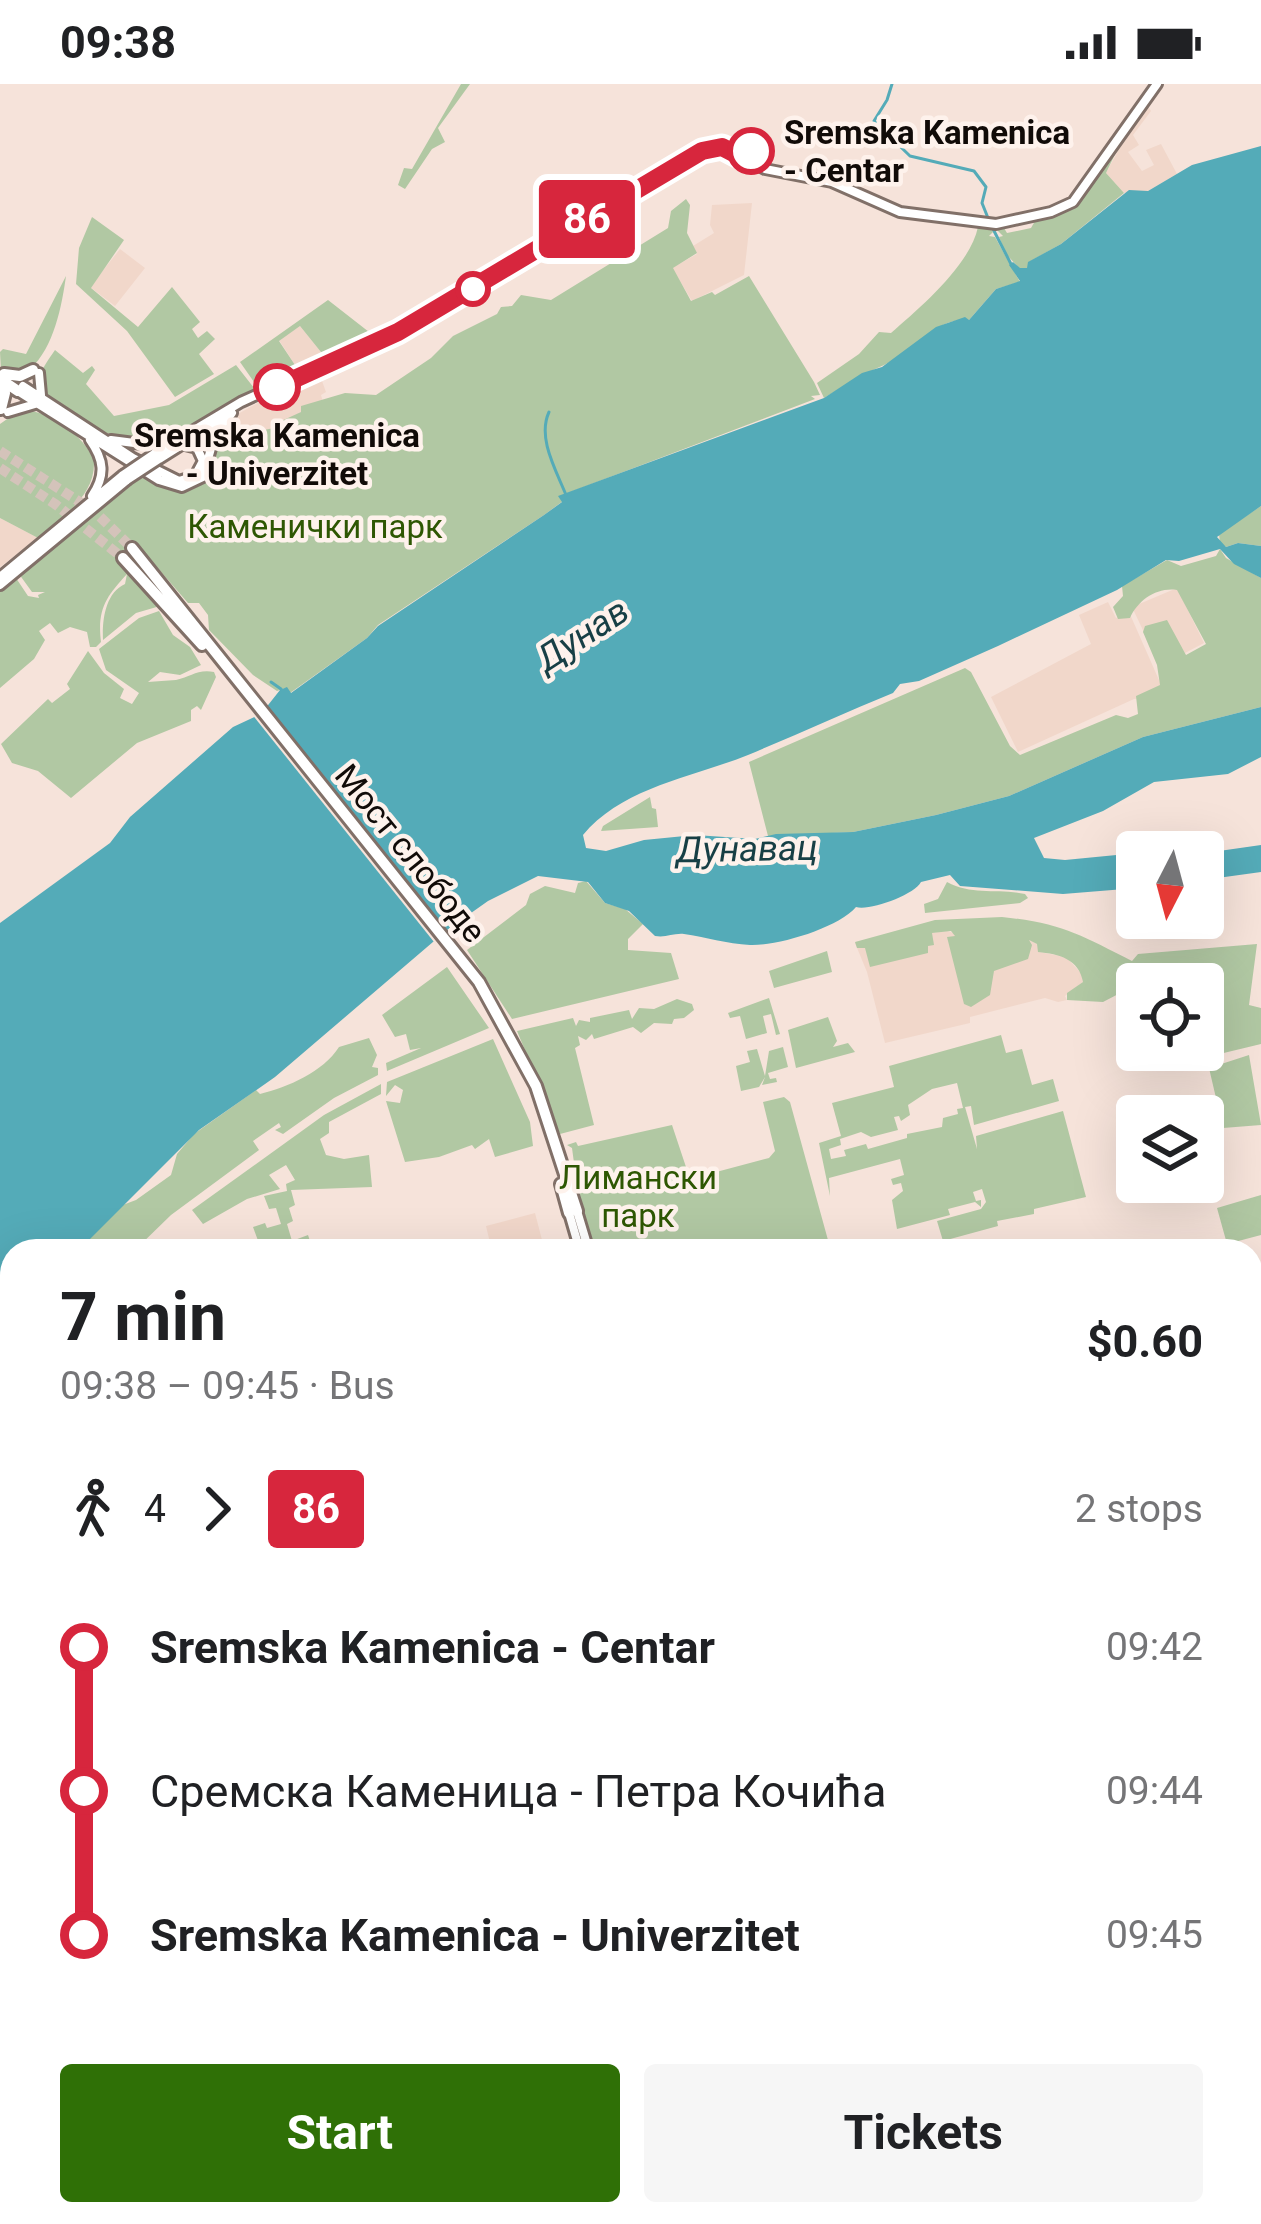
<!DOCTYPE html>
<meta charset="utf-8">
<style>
body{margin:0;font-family:Roboto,sans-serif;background:#f6f6f6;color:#202124;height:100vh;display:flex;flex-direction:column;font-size:45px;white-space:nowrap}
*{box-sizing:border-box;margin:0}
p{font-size:39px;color:#757577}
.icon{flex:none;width:66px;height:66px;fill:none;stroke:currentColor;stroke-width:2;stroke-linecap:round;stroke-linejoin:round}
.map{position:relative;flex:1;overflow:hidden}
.details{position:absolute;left:0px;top:1155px;width:1263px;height:987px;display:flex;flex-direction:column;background:#fff;border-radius:36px 36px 0 0;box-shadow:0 12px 48px #0002}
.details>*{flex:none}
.badge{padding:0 24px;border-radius:9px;font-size:42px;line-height:78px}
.needle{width:78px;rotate:186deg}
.buttons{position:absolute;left:1116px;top:747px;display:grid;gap:24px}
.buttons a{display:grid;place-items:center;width:108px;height:108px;border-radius:12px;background:#fff;box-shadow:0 12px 48px #0002;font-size:60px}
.map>.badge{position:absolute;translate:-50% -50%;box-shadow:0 0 0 6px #fff}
.legs{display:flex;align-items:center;gap:18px;height:132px;padding:0 60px;font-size:39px}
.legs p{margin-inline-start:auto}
.headline{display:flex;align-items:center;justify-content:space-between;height:204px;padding:0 60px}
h1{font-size:66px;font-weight:700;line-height:90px}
.button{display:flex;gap:24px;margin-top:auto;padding:24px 60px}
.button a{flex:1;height:138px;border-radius:12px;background:#2f7006;color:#fff;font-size:48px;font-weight:700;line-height:138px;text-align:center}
.button a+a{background:#f6f6f6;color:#202124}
ul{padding:0 60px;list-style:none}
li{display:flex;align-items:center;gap:42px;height:144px;font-size:45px}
li i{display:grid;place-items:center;width:18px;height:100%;margin:0 15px;background:currentColor}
li i::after{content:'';width:30px;height:30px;margin:-15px;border:9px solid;border-radius:50%;background:#fff}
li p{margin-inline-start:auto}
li:first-child i{background:linear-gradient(#0000 50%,currentColor 0)}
li:last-child i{background:linear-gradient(currentColor 50%,#0000 0)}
.status{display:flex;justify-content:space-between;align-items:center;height:84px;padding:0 60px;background:#fff;direction:ltr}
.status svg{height:33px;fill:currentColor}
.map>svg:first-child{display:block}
.built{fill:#f1d7ca}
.green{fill:#b1c8a3;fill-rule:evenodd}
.water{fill:#54abb8}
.pier{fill:#f6e3da}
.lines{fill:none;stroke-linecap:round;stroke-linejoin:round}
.stream{stroke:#54abb8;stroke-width:3}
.trunk-tunnel{stroke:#d4c3ba;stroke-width:10;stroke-dasharray:10 5;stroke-linecap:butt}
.secondary-casing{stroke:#817068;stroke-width:14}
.trunk-casing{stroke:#817068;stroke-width:16}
.secondary{stroke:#fff;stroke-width:8}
.trunk{stroke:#fff;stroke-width:10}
.secondary-bridge-casing{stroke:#817068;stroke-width:14;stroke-linecap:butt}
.secondary-bridge{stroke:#fff;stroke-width:8}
.line-1-casing{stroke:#fff;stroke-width:27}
.line-1{stroke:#d7263d;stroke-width:18}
.stop-1-dot{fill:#fff;stroke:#d7263d;stroke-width:6}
.labels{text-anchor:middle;stroke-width:9;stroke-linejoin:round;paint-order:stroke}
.stop-label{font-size:33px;font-weight:bold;fill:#110b08;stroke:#fef2ec;text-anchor:start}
.park-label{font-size:33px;fill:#2e5703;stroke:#fef2ec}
.street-label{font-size:33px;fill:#110b08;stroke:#fef2ec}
.water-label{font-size:36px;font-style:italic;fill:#173f45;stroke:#fef2ec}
</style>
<div class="status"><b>09:38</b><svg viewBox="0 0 49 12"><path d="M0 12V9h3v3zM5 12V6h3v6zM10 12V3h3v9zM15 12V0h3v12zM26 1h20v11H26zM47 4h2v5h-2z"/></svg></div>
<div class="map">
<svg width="1261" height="2140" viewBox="0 0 1261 2140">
<rect width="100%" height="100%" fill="#f6e3da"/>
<path class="built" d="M 1145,17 L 1151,27 L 1133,51 L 1139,61 L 1128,68 L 1142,87 L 1154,81 L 1146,66 L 1161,60 L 1177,90 L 1148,107 L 1124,109 L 1106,89 Z
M 752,119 L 744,191 L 692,217 L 672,184 L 697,170 L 693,162 L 714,149 L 710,141 L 712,121 Z
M 120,165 L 145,184 L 115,222 L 90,203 Z
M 300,242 L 329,278 L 301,290 L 279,256 Z
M 309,291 L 322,297 L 326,308 L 321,311 L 323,318 L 302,322 L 302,327 L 291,336 L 278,339 L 280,343 L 242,357 L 230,335 L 234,332 Z
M 0,434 L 38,454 L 0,483 Z
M 1177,504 L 1204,559 L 1185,569 L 1182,564 L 1157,576 L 1132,523 Z
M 1108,518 L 1116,534 L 1129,528 L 1166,612 L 1134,615 L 1018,668 L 991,613 L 1091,560 L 1079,531 Z
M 988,846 L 1029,856 L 1037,860 L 1039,868 L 1066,873 L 1081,889 L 1083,898 L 1065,912 L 1067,916 L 1058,918 L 1045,914 L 970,933 L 970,939 L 885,959 L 867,888 L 855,859 L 947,847 L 967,853 Z
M 535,1129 L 542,1156 L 492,1167 L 486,1142 Z"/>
<path class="green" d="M 461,0 L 470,0 L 438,44 L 445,58 L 432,65 L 405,105 L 398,101 L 404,84 L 412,85 Z
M 1114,62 L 1118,64 L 1106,89 L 1124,109 L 1061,160 L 1029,178 L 1028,184 L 1020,185 L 1006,170 L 999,153 L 1003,152 L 995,144 L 1004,144 L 1007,149 L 1031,144 L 1035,137 L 1075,120 Z
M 686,115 L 690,121 L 687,149 L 697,169 L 673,184 L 691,217 L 712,208 L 715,211 L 749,192 L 814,298 L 820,311 L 811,312 L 815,315 L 560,412 L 563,417 L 544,431 L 378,541 L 367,554 L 290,609 L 286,604 L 277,607 L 253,591 L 209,546 L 208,531 L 199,519 L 188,519 L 136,459 L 120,475 L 160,522 L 136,529 L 103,556 C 102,537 105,509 125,500 L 127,490 C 106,513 97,525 101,558 L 96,563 L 90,563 L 87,548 L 70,543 L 58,549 L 50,539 L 39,547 L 45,556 L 34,575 L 0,604 L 0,507 L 16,494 L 28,512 L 39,514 L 38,511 L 45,508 L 32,508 L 19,490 L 133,394 L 134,398 L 145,392 C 221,429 197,379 230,335 L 242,357 L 259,347 L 279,343 L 277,339 L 301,328 L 301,322 L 345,309 L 376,311 L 431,274 L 453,252 L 497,230 L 501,223 L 512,222 L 521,211 L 551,216 L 668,144 L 671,127 Z
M 92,133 L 124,156 L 91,204 L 138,243 L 172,203 L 200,238 L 192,245 L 198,254 L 207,247 L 215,255 L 199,270 L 214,290 L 175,313 L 127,247 L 76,200 L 79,164 Z
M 978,143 L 990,144 L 993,148 L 989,152 L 995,153 L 1020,198 L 996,205 L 969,236 C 935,233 914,268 884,281 C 865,289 844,302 824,314 L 817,299 L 859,270 L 879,248 L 891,249 C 921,223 970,181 978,143 Z
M 66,192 C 62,221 54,264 30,285 C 21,292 11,289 1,287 L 0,268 L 3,265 L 26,270 Z
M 328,216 L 378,255 L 329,278 L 300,242 L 279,257 L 301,290 L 269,303 L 263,294 L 254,298 L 240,278 Z
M 55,266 L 83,289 L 92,282 L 95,286 L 86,300 L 114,332 L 169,321 L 236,281 L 258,309 C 232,321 193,350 166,355 C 134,361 55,340 41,308 C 35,292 47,278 55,266 Z
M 20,326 C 48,325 83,350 94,376 C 96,412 63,432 38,454 L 0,434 L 0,340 Z
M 1261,422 L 1261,462 L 1238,459 L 1226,463 L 1220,459 L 1219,450 Z
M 1220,465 L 1226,474 L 1261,494 L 1261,623 L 1143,653 L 1009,712 L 936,731 L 853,748 L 768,752 L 749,678 L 965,584 L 971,588 L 1010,662 L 1020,671 L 1116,631 L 1128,634 L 1138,630 L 1136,612 L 1160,601 L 1157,581 L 1143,548 L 1145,542 L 1167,536 L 1186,571 L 1206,560 L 1177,506 C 1157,503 1138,516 1130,534 L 1118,535 L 1113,523 L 1123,512 L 1122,502 L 1167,476 L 1181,482 L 1216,472 Z
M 159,527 L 173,551 L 190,563 L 201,581 L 180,591 L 160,588 L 148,598 C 157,597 166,597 176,596 C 191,593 197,585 214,588 L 216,593 L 201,626 L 197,622 L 191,626 L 191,637 L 137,659 L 71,714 L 38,687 L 12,679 L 1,660 L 48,615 L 52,619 L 70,605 L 67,600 L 88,567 L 104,589 L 124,605 L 120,614 L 132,620 L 139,609 L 106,586 L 99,565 L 139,534 Z
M 650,713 L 652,724 L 656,725 L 658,743 L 601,747 L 603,742 Z
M 586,797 L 605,819 L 625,825 L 643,840 L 628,855 L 628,866 L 671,869 L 679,895 L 512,935 L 467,866 L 526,821 L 530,810 L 545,802 L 575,809 L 578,799 Z
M 947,798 C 973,812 997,804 1025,810 L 1028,814 L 1020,819 L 925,829 L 924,820 L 938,815 Z
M 1002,833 C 1062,839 1080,851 1132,877 L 1138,870 L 1257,860 L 1249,921 L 1261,924 L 1261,960 L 1178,980 L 1174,966 L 1203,966 L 1203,900 L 1137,900 L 1137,905 L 1128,905 L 1103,918 L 1067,916 L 1067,909 L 1083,898 C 1079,875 1059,870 1038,868 L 1037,860 L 1029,856 L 1032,861 L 1028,875 L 994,887 L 990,911 L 971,923 L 964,920 L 947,853 L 955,852 L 951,847 L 932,849 L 934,861 L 928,862 L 928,869 L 870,883 L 865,864 L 857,864 L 855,858 L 935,836 Z
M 827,867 L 832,888 L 774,904 L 769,887 Z
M 447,883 L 489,944 L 387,987 L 386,979 L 421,964 L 410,966 L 406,950 L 395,953 L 382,931 Z
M 769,914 L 780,950 L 776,951 L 771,930 L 763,932 L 767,949 L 746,955 L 740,932 L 730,934 L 728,929 Z
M 677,915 L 692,920 L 694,926 L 684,934 L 674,935 L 672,940 L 654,939 L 641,949 L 633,943 L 594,955 L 592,950 L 586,956 L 578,952 L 580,961 L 575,964 L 594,1041 L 560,1050 L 517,947 L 573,934 L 576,942 L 579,936 L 590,938 L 590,934 L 629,926 L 632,935 L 639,924 L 654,925 Z
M 828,933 L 837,957 L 833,963 L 848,959 L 855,968 L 796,984 L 788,946 Z
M 1001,951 L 1006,969 L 1022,965 L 1032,1001 L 1053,995 L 1059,1017 L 974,1041 L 971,1022 L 965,1023 L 977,1065 L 976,1052 L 1063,1027 L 1086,1113 L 1034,1125 L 1034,1130 L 997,1137 L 998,1142 L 943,1157 L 937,1137 L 981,1125 L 986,1118 L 982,1105 L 973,1108 L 976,1117 L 981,1116 L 981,1123 L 975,1118 L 948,1125 L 950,1131 L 897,1145 L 892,1116 L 903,1107 L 901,1099 L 893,1101 L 891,1095 L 904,1091 L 900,1075 L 829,1094 L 830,1112 L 819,1059 L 841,1052 L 832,1019 L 894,1003 L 889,982 ZM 957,999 L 963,1024 L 957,1025 L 958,1030 L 943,1034 L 942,1043 L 907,1050 L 907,1054 L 868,1065 L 866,1060 L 844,1066 L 846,1072 L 831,1075 L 829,1065 L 841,1061 L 840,1055 L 861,1048 L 871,1053 L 898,1046 L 894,1033 L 899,1032 L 901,1037 L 910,1031 L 908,1021 L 932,1005 Z
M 369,954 L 377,971 L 372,983 L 378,984 L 378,991 L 334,1014 L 283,1050 L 275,1046 L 281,1043 L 279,1039 L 253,1057 L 259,1066 L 171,1131 L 134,1167 L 78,1167 L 120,1122 L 136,1116 L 171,1091 L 177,1070 L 194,1050 L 256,1006 L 260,1010 C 288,1003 323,988 339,963 Z
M 493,955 L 530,1038 L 533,1062 L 495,1073 L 489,1055 L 475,1065 L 472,1061 L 439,1073 L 405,1078 L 386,1017 L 400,1019 L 403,1006 L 395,1001 L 386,1012 L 387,998 Z
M 783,963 L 788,983 L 768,989 L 770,995 L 776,994 L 777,998 L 762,1001 L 765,993 L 759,1003 L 741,1007 L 736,982 L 750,978 L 747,967 L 757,965 L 765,992 L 769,967 Z
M 1249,971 L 1261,1041 L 1223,1044 L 1209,984 Z
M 381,1000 L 381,1010 L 329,1038 L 329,1049 L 320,1055 L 326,1071 L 344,1075 L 369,1071 L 372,1103 L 291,1106 L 295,1121 L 289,1124 L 293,1137 L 287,1140 L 292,1157 L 308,1151 L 313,1166 L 248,1167 L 260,1162 L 253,1143 L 265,1139 L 267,1144 L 281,1140 L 276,1124 L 269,1125 L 264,1112 L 287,1107 L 286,1100 L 295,1096 L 286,1081 L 269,1091 L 280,1105 L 247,1115 L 203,1140 L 192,1126 L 324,1031 Z
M 784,1013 L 790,1018 L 831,1167 L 591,1167 L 581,1131 L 572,1064 L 567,1061 L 576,1058 L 578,1062 L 672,1041 L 690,1095 L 769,1074 L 775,1067 L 763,1018 Z
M 1261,1111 L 1261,1151 L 1227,1160 L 1217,1124 Z
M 12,1255 L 12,1431 L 0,1471 L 0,1283 Z
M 12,1458 L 12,1727 L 0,1731 L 0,1503 Z
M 1261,1561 L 1261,1779 L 1251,1801 L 1251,1584 Z
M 1251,1860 L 1261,1861 L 1261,2071 L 1251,2071 Z
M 55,2130 L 226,2130 L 217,2140 L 52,2140 Z"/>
<path class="water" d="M 1261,62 L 1261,422 L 1217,453 L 1226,463 L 1238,459 L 1261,462 L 1261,494 L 1234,480 L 1220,465 L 1179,477 L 1166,476 L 1117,506 L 998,562 L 919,597 L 900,600 L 893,609 C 844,629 796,651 748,671 C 693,693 623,703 583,751 L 586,764 L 606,767 L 644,756 L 695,751 L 755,755 L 776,750 L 853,748 L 936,731 L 1009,712 L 1143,653 L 1261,623 L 1261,673 L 1228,690 L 1154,698 L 1103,727 L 1034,754 L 1044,774 L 1065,776 L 1137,769 L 1137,804 L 1063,810 L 960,802 L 950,791 L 921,798 C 914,811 870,827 856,823 C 838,844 778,862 750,861 C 727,860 705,853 684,850 C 673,849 666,854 655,852 L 629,827 L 605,819 L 588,798 L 538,792 L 488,817 L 447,846 L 275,993 L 199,1046 L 78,1167 L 12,1167 L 12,1255 L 0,1283 L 0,839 L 110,759 L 130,733 L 233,643 L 261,630 L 280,606 L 287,603 L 291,609 L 367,554 L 378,542 L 544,431 L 562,418 L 558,412 L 824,314 L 862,289 L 882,283 L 936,243 L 965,233 L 969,236 L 996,205 L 1020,197 L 1009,181 L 1013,178 L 1020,184 L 1027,184 L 1028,178 L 1061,160 L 1129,106 L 1148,107 L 1192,81 Z
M 1261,761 L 1261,788 L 1203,796 L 1203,768 L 1158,768 L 1212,768 Z"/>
<path class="pier" d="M 264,619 L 450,852 L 438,863 L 251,629 Z"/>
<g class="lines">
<path class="stream" d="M 892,0 L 887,16 L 874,37 L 910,72 L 974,87 L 986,103 L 982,119 L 988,134
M 992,143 L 1012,182
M 549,328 C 537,354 556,386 566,411
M 271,598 L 281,605"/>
<path class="trunk-tunnel" d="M 0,367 L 94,427 L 132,464
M 0,384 L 55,420 L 123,474"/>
<g class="secondary-casing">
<path id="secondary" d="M 39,289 L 41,311
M 23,302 L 133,374 L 179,397 L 195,392 L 203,377 L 197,364 L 181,360
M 18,307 L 159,396 L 182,403 L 203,393 L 215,350 L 232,329
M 8,328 L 35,320
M 90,356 C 104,376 106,391 92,412
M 111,356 L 142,360 L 168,357
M 154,370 L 241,318 L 398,247 L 707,65 L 725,64 L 765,85 L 832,98 L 900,128 L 996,140 L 1051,128 L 1073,118 L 1157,0
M 159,375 L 224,334
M 0,493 L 123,391
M 0,501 L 127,396
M 577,1127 L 589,1167
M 569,1129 L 580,1167
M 1251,1296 L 1261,1293
M 1251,1305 L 1261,1302
M 0,1741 L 12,1737
M 1251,1845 L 1261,1846
M 1251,1852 L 1261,1854
M 0,2065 L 12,2065
M 540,2130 L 543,2140
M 549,2130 L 553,2140
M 846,2130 L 849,2140
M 855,2130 L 857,2140"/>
</g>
<g class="trunk-casing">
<path id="trunk" d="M 4,290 L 20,292 L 33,286
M 0,295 L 18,307
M 0,296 L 5,309 L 1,325
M 132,464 L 479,898 L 536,1002 L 577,1127
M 123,474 L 202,561
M 561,1100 L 569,1129"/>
</g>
<use href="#secondary" class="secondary"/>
<use href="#trunk" class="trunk"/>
<g class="secondary-bridge-casing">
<path id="secondary-bridge" d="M 123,391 L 154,370
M 127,396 L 159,375"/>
</g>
<use href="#secondary-bridge" class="secondary-bridge"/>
</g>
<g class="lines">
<g class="line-1-casing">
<path id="line-1" d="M 277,303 L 398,248 L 702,67 L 722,63 L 745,75 L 751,67"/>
</g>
<use href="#line-1" class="line-1"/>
</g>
<g class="stop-1-dot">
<circle cx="751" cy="67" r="21"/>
<circle cx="473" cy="205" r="15"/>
<circle cx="277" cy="303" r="21"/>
</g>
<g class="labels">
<g class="stop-label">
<text x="784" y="60">Sremska Kamenica<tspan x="784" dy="38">- Centar</tspan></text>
<text x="277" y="363" text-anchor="middle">Sremska Kamenica<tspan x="277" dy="38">- Univerzitet</tspan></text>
</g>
<g class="park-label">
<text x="315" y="454">Каменички парк</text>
<text x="638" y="1105">Лимански<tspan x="638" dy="38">парк</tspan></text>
</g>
<g class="street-label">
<text transform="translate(411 769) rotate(51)" y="12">Мост слободе</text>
</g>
<g class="water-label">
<text transform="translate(582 550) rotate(-33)" y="13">Дунав</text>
<text transform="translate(747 764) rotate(-1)" y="13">Дунавац</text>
</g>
</g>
</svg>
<div class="buttons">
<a><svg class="needle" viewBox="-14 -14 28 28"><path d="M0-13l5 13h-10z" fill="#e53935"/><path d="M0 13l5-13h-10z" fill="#757577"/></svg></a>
<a><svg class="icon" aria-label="locate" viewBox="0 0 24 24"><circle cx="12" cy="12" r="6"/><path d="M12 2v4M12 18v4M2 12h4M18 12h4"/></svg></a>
<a><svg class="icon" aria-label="layers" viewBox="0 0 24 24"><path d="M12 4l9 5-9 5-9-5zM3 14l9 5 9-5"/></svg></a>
</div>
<b class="badge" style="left:587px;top:135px;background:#d7263d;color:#fff">86</b>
<section class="details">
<div class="headline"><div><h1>7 min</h1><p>09:38 – 09:45 · Bus</p></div><b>$0.60</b></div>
<div class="legs"><svg class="icon" aria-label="walk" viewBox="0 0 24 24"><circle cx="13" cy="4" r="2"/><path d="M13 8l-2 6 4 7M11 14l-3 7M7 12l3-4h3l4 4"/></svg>4<svg class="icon" aria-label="forward" viewBox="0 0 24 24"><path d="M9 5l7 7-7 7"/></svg><b class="badge" style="background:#d7263d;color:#fff">86</b><p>2 stops</p></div>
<ul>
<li><i style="color:#d7263d"></i><b>Sremska Kamenica - Centar</b><p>09:42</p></li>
<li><i style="color:#d7263d"></i><span>Сремска Каменица - Петра Кочића</span><p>09:44</p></li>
<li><i style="color:#d7263d"></i><b>Sremska Kamenica - Univerzitet</b><p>09:45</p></li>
</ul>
<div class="button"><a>Start</a><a>Tickets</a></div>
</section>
</div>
